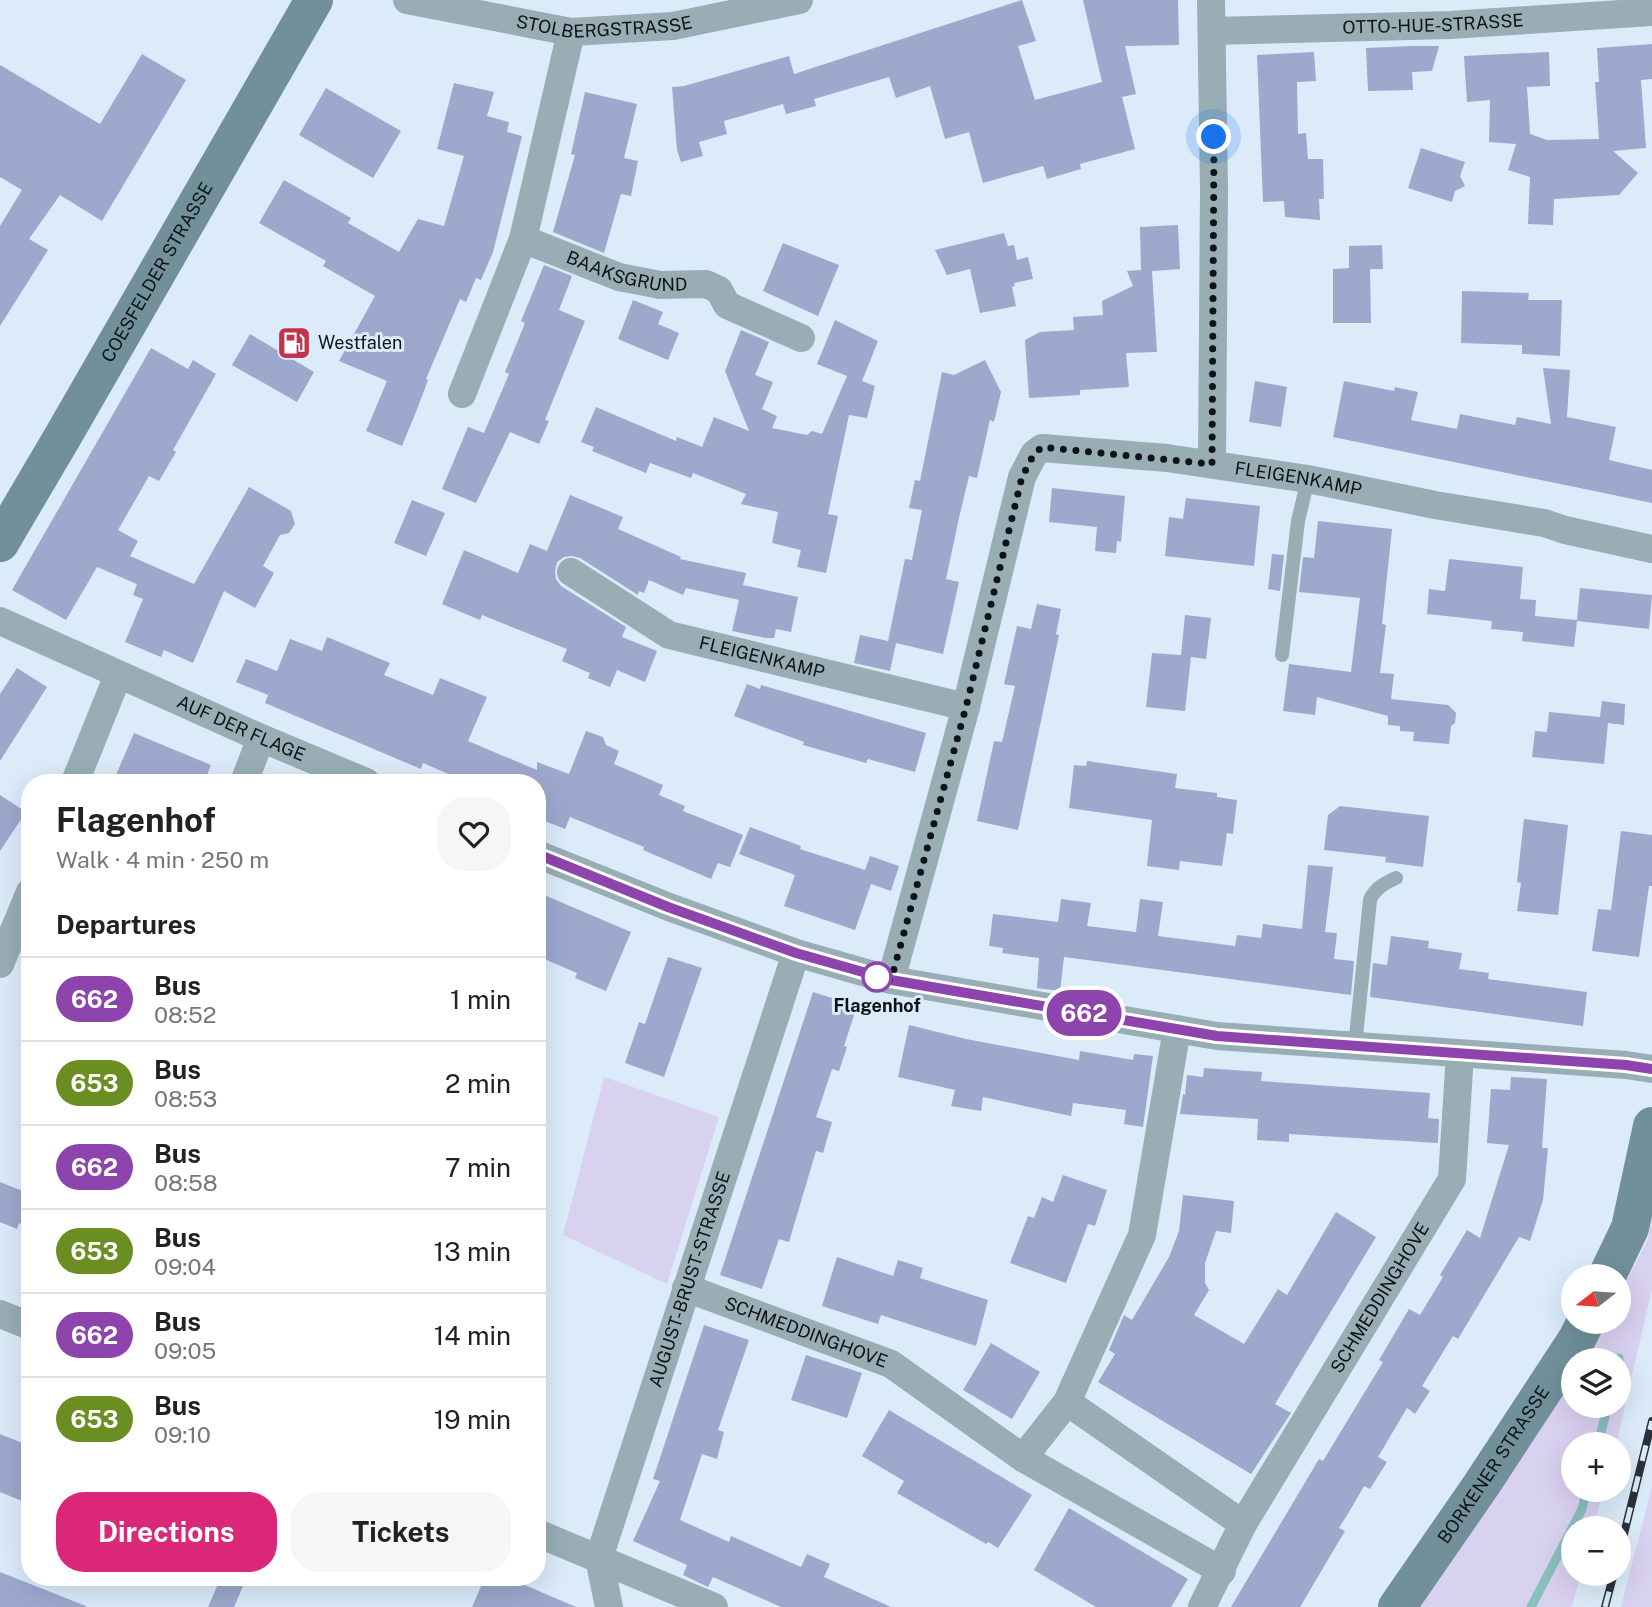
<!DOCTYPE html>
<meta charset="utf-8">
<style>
body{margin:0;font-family:"Public Sans",sans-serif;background:#f6f6f6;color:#222;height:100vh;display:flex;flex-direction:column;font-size:26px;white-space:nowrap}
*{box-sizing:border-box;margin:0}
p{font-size:23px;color:#767676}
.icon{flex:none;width:38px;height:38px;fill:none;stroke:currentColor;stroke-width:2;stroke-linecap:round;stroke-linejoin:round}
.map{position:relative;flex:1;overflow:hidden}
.side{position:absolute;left:21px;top:774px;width:525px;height:812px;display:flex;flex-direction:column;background:#fff;border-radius:28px;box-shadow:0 7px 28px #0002}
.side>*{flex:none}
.badge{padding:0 14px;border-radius:23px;font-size:24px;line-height:46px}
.needle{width:46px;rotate:253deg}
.tools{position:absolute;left:1561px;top:1264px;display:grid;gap:14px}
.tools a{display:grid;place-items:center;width:70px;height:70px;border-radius:50%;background:#fff;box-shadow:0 7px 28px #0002;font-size:35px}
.you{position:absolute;width:35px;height:35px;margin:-18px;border:5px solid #fff;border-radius:50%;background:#1a73e8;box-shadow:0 0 0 10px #1a73e833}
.map>.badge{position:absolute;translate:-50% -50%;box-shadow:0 0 0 4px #fff}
h2{padding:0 35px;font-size:26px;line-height:63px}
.round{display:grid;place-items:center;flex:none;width:74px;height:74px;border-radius:28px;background:#f6f6f6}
.summary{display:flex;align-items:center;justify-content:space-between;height:119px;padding:0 35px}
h1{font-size:33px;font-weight:700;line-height:52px}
.cta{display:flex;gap:14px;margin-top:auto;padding:14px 35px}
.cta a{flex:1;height:80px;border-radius:28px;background:#db2777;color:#fff;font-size:28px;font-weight:700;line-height:80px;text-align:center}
.cta a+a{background:#f6f6f6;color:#222}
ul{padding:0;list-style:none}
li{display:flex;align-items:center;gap:21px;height:84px;padding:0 35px;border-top:2px solid #e0e0e0}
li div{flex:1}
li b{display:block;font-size:26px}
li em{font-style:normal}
li .badge{min-width:77px;font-weight:700;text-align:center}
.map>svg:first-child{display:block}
.green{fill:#d9d1f0}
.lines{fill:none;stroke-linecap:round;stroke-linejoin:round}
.stream{stroke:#8abfbe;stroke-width:9}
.building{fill:#9da8cd}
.lane{stroke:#98adb4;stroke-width:14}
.street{stroke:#98adb4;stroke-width:28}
.secondary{stroke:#71909a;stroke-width:38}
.rail-casing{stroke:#2b3138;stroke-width:8}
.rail{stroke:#dbebfa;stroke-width:5;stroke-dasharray:16;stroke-linecap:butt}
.line-casing{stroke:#fff;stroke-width:16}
.line{stroke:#8e44ad;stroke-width:10}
.walk{stroke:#0e1318;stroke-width:7;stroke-dasharray:0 12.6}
.stop-dot{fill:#fff;stroke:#8e44ad;stroke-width:3.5}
.labels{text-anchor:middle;stroke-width:6;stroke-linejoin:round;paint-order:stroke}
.street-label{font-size:18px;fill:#0e1318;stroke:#dbebfa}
.poi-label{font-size:18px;fill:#0e1318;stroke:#dbebfa;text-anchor:start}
.stop-label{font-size:18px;font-weight:bold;fill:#0e1318;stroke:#dbebfa}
</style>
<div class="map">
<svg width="1652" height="1607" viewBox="0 0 1652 1607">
<rect width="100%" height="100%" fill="#dbebfa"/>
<path class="green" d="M 604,1077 L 719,1117 L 667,1284 L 563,1235 Z
M 1652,1218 L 1652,1289 L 1616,1444 L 1573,1444 L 1573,1489 L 1604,1489 L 1593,1528 L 1573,1528 L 1573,1573 L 1581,1573 L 1572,1607 L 1421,1607 L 1430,1589 L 1573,1378 L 1573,1405 L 1619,1405 L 1619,1360 L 1584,1360 L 1605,1321 L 1619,1321 L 1619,1295 L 1647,1241 Z
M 1652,1486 L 1652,1607 L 1621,1607 Z"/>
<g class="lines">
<path class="stream" d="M 1619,1360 L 1619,1358
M 1598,1444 L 1608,1405
M 1531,1607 L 1582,1509 L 1587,1489"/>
</g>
<path class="building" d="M 1022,0 L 1036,41 L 1018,46 L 1035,100 L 1102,82 L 1083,0 L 1178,0 L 1179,45 L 1125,46 L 1136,94 L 1122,97 L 1135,149 L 1080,164 L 1081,169 L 1047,179 L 1043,166 L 983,183 L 969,132 L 945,139 L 930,86 L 896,98 L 889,77 L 814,99 L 816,106 L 786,114 L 783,104 L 724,121 L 727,134 L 699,142 L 703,156 L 681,162 L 677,150 L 672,87 L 684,86 L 789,56 L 794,74 Z
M 1652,44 L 1652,79 L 1641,80 L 1646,148 L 1613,151 L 1638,173 L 1619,195 L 1554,199 L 1553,225 L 1528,224 L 1530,177 L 1508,170 L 1516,144 L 1489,142 L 1490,100 L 1467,102 L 1464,56 L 1549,52 L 1550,86 L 1527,87 L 1530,134 L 1547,140 L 1599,139 L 1595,82 L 1599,82 L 1597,48 Z
M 1411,46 L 1439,46 L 1432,71 L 1412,72 L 1413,90 L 1368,91 L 1366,48 Z
M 1314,52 L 1316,81 L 1297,82 L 1298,134 L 1306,133 L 1308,159 L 1323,159 L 1324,199 L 1319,199 L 1320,220 L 1285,217 L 1284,201 L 1263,202 L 1257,55 Z
M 142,54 L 186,80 L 102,221 L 60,195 L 29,239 L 48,250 L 0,326 L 0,226 L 22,190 L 0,177 L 0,65 L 100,124 Z
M 454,83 L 494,92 L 487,116 L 509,122 L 507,132 L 522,136 L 493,252 L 481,280 L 476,278 L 466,302 L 460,299 L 426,379 L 428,380 L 418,407 L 402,446 L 366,431 L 387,381 L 339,361 L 375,296 L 323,266 L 326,261 L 259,223 L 284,180 L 351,218 L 348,223 L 399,252 L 418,219 L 444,226 L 464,156 L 437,149 Z
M 326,88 L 401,131 L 373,178 L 299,135 Z
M 585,92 L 637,104 L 624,158 L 638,161 L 631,196 L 621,194 L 604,253 L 553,232 L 575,155 L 571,154 Z
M 1421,148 L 1465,162 L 1460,176 L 1465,186 L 1455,191 L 1452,202 L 1408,188 Z
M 1178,225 L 1180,269 L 1152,271 L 1157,352 L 1126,353 L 1129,387 L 1080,390 L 1080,395 L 1029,398 L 1025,340 L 1040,332 L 1074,330 L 1073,317 L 1103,315 L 1102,301 L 1133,286 L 1127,271 L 1141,270 L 1140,227 Z
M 1004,233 L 1008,246 L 1014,245 L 1017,260 L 1028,257 L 1033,279 L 1014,283 L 1015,286 L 1012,287 L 1016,306 L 980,313 L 970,269 L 947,275 L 935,250 Z
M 783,243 L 839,265 L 818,316 L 763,291 Z
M 1382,245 L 1383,269 L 1370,269 L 1371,323 L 1333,323 L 1333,269 L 1349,268 L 1349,246 Z
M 544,265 L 572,276 L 559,310 L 585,321 L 545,420 L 549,421 L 539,444 L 510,432 L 476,503 L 442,489 L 468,427 L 484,433 L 509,374 L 505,372 L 525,323 L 521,321 Z
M 1462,291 L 1529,293 L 1528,300 L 1562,300 L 1560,356 L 1522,354 L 1522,345 L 1461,343 Z
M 633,300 L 663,312 L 658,324 L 679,333 L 668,360 L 618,339 Z
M 835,320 L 878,341 L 862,381 L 875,386 L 867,418 L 849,415 L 828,514 L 838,516 L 826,573 L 797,567 L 801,550 L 772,543 L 778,512 L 741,504 L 746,494 L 693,473 L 691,478 L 650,463 L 646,473 L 592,451 L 594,447 L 581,442 L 596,407 L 676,441 L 677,437 L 702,447 L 714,417 L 749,431 L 725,371 L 741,330 L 769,342 L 755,375 L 773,382 L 762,409 L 777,416 L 772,428 L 807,435 L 812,431 L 822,434 L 847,376 L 817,364 Z
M 250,334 L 314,372 L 297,402 L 232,365 Z
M 151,348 L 188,369 L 193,360 L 216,374 L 173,450 L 176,452 L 159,481 L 149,476 L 118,530 L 138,541 L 130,556 L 194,584 L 249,487 L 291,511 L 295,524 L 289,533 L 280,535 L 263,566 L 274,573 L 255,608 L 224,591 L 193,663 L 164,650 L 161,657 L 125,642 L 143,599 L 133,595 L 137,584 L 97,567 L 66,620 L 12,590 Z
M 985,360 L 1001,392 L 994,422 L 990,420 L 977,478 L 969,476 L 959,518 L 946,579 L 959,582 L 943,654 L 896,643 L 890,671 L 854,663 L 860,635 L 888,641 L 905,559 L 912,560 L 922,510 L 909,508 L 915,480 L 920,481 L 942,372 L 954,375 Z
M 1543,368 L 1570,370 L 1567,417 L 1616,427 L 1609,460 L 1652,470 L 1652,503 L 1333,437 L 1344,381 L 1394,391 L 1395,387 L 1418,392 L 1411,420 L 1457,429 L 1460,414 L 1515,425 L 1517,417 L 1551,424 Z
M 1255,381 L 1287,387 L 1281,427 L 1249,422 Z
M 1052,488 L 1125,496 L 1121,542 L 1117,541 L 1116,553 L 1095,551 L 1097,527 L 1049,522 Z
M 570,495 L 623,517 L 618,529 L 681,557 L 680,559 L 746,573 L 743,585 L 798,597 L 791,632 L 776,629 L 774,638 L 765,638 L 732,631 L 739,600 L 686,588 L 683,595 L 649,580 L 644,593 L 639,591 L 638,595 L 580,558 L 572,556 L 564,557 L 557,562 L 555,571 L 556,579 L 561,586 L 626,627 L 622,637 L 657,651 L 645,682 L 617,670 L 610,687 L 588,678 L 590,673 L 562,661 L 567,649 L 482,615 L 480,620 L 442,604 L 464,550 L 518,573 L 530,544 L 547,551 Z
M 1186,498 L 1260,506 L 1254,566 L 1165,556 L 1169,517 L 1183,519 Z
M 412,500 L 445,513 L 426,556 L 394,543 Z
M 1318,521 L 1392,529 L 1382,624 L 1386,625 L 1380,673 L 1394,674 L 1391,699 L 1448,705 L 1456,713 L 1455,723 L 1451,726 L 1449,744 L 1413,741 L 1414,732 L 1400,731 L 1400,726 L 1388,725 L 1388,716 L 1317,697 L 1315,715 L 1283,711 L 1289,664 L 1351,672 L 1360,598 L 1299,592 L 1303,557 L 1314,558 Z
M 1272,554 L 1284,555 L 1280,591 L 1268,589 Z
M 1449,559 L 1523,567 L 1520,599 L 1536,600 L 1535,616 L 1577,620 L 1580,588 L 1652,595 L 1649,629 L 1577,621 L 1574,647 L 1522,641 L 1523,632 L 1491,629 L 1492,621 L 1427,614 L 1429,589 L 1445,591 Z
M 1037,604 L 1061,609 L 1056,634 L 1059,635 L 1018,830 L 977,821 L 994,741 L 1002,742 L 1015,686 L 1004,684 L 1017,626 L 1031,629 Z
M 1185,615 L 1211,618 L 1206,659 L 1191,657 L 1185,711 L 1146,707 L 1152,653 L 1181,655 Z
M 327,637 L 390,663 L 384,675 L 433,695 L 440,678 L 487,697 L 468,741 L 537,770 L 537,762 L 569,774 L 586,731 L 603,737 L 606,745 L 619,751 L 614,764 L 663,785 L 659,795 L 685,806 L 683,811 L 743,835 L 730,867 L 718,863 L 711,879 L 643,850 L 644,847 L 570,817 L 565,829 L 537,818 L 537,782 L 467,782 L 423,763 L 421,769 L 265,703 L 268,695 L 236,682 L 246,659 L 277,671 L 290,639 L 322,651 Z
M 17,668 L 47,687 L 0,761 L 0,694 Z
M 747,684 L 760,689 L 761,685 L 926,733 L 915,772 L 868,759 L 866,763 L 803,745 L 804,742 L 734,716 Z
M 1602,701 L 1625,704 L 1624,725 L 1608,723 L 1604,764 L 1532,757 L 1535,731 L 1547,732 L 1549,712 L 1600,717 Z
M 134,733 L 211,765 L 204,782 L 160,782 L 142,774 L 139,782 L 113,782 Z
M 1087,761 L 1177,774 L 1175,788 L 1217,793 L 1217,797 L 1237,800 L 1233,834 L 1227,833 L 1222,866 L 1180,861 L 1179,870 L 1147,866 L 1152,820 L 1069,808 L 1074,765 L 1086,766 Z
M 0,795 L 26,812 L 0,851 Z
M 1340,806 L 1429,816 L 1423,867 L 1385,862 L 1386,857 L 1324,850 L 1328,815 Z
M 1524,819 L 1568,825 L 1558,915 L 1517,911 L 1521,883 L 1517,882 Z
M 750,827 L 801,846 L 800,849 L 865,870 L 870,856 L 899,866 L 891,891 L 871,884 L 855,930 L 784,906 L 795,875 L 739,854 Z
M 1621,831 L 1652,835 L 1652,886 L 1649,886 L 1639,957 L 1592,951 L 1598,909 L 1611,910 Z
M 1308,865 L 1333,867 L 1325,932 L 1337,933 L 1334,959 L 1354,961 L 1351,995 L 1064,957 L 1060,991 L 1037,988 L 1039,958 L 1002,953 L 1003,948 L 989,946 L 993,914 L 1058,922 L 1061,899 L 1091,903 L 1087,926 L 1136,932 L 1140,899 L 1163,902 L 1158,936 L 1235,946 L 1237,935 L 1261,938 L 1263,924 L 1302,929 Z
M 544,895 L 631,932 L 606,991 L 575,978 L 577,973 L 537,956 L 537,913 Z
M 1391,936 L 1429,941 L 1428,948 L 1462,953 L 1459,969 L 1489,973 L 1488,979 L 1587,992 L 1583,1026 L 1370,997 L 1373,963 L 1387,965 Z
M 668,957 L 702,968 L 664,1077 L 625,1063 L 639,1022 L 645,1024 Z
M 813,992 L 857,1006 L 844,1046 L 847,1047 L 839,1071 L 832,1069 L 816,1117 L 832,1122 L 823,1153 L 816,1151 L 789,1242 L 779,1239 L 762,1289 L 720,1275 Z
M 909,1025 L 966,1039 L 1079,1060 L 1080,1051 L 1133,1060 L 1134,1054 L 1153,1056 L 1143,1127 L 1124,1124 L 1126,1110 L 1073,1103 L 1071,1116 L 983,1097 L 981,1111 L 951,1106 L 955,1090 L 898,1077 Z
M 1204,1068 L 1262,1072 L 1261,1081 L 1430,1093 L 1428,1118 L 1439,1119 L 1438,1143 L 1289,1134 L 1289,1142 L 1257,1140 L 1258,1119 L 1180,1114 L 1183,1094 L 1185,1095 L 1187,1075 L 1203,1077 Z
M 1511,1077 L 1547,1079 L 1542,1148 L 1548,1148 L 1543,1200 L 1530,1241 L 1519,1237 L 1458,1339 L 1453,1336 L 1422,1386 L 1430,1391 L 1415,1414 L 1407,1408 L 1378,1457 L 1387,1462 L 1370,1489 L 1364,1486 L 1352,1507 L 1339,1528 L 1345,1531 L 1300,1607 L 1231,1607 L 1319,1459 L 1323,1461 L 1383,1362 L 1379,1360 L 1409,1309 L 1420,1315 L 1443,1277 L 1440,1275 L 1467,1230 L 1480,1238 L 1509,1145 L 1487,1143 L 1491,1089 L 1510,1090 Z
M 1063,1175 L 1107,1190 L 1095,1226 L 1088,1224 L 1066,1283 L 1010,1263 L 1028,1216 L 1034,1218 L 1042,1197 L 1053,1202 Z
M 0,1182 L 30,1194 L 30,1227 L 19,1223 L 17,1229 L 0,1222 Z
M 1183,1195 L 1234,1201 L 1231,1233 L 1216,1231 L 1205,1263 L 1205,1283 L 1209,1290 L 1194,1315 L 1244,1344 L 1278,1289 L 1287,1295 L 1336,1212 L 1376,1237 L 1275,1404 L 1291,1413 L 1251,1474 L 1098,1382 L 1115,1354 L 1109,1350 L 1124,1315 L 1132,1320 L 1169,1257 L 1179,1231 Z
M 837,1257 L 893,1276 L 898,1260 L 923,1268 L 920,1278 L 988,1300 L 976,1346 L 881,1315 L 878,1324 L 822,1306 Z
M 704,1325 L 749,1340 L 718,1430 L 724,1432 L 717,1459 L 702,1454 L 680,1520 L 729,1542 L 731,1536 L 801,1567 L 807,1554 L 830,1564 L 824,1577 L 891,1607 L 781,1607 L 713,1577 L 708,1587 L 683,1575 L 687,1565 L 633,1541 L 660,1481 L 653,1479 Z
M 991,1343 L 1040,1372 L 1012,1419 L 963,1390 Z
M 806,1355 L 862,1373 L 847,1418 L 791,1400 Z
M 889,1410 L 1032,1495 L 998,1548 L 988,1542 L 986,1544 L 897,1493 L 904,1481 L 862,1456 Z
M 0,1434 L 30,1446 L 30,1483 L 22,1501 L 0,1492 Z
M 1069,1508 L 1188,1579 L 1171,1607 L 1096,1607 L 1034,1570 Z
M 0,1572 L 86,1606 L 86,1607 L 0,1607 Z
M 221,1577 L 247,1577 L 234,1607 L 208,1607 Z
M 485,1577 L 506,1577 L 576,1607 L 472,1607 Z"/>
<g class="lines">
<path class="lane" d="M 1282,655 L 1298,521 L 1308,479
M 1355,1046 L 1370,900 C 1375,888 1385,883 1396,878"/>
<g class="street">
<path id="s1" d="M 407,0 L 571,32 L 673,26 L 799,0"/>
<path d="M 1211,0 L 1214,189 L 1212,464"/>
<path id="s2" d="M 1213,31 L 1450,25 L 1652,12"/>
<path id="s3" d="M 523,239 L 619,277 L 660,285 L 706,284 L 719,290 L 727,305 L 801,338"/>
<path d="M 462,394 L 523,239 L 571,32"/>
<path id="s4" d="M 571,572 L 669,635 L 966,707"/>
<path id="s5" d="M 0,621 L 261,738 L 366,782"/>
<path d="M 75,782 L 118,675"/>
<path d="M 244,782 L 261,738"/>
<path d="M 537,854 L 669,907 L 796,953 L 891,980 L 1217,1036 L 1626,1065 L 1652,1069"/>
<path d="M 0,964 L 30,892"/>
<path id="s6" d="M 891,980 L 966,707 L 1022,477 L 1034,454 L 1042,448 L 1167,458 L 1308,479 L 1435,505 L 1544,523 L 1565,530 L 1652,549"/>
<path id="s7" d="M 686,1288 L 891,1364 L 1023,1458 L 1222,1571"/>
<path d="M 0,1314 L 30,1326"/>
<path d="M 1067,1402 L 1243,1524"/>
<path d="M 1023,1458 L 1067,1402 L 1142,1235 L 1177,1029"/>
<path d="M 537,1533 L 714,1607"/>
<path id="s8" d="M 609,1607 L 599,1558 L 796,953"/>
<path id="s9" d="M 1202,1607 L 1243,1524 L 1452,1179 L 1460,1054"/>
</g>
<g class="secondary">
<path id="s10" d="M 0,543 L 63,436 L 314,0"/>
<path d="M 1607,1276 L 1630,1228 L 1652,1126"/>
<path id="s11" d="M 1397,1607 L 1482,1484 L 1577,1339 L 1586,1321"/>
</g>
<g class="rail-casing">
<path id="rail" d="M 1619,1554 L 1652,1421
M 1605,1607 L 1614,1573"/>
</g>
<use href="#rail" class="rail"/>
</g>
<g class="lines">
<g class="line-casing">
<path id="line" d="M 537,854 L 668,907 L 796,953 L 891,980 L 1217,1036 L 1626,1065 L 1652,1069"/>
</g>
<use href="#line" class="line"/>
<path class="walk" d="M 877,977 L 891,980 L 966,707 L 1022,477 L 1034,454 L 1042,447 L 1212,464 L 1214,137"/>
</g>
<defs>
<g id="fuel-square" transform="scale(1.75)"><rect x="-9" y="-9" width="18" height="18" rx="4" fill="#c4334e" stroke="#dbebfa"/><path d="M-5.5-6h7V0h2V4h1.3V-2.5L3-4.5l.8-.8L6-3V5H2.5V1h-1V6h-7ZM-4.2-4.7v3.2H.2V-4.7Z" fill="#fff"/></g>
</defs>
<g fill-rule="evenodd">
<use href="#fuel-square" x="294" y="343"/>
</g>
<circle class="stop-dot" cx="877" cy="977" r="14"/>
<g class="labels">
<g class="street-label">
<text dy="6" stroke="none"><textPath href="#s1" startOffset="200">STOLBERGSTRASSE</textPath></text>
<text dy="6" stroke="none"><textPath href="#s2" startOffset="220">OTTO-HUE-STRASSE</textPath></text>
<text dy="6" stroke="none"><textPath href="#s3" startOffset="110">BAAKSGRUND</textPath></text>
<text dy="6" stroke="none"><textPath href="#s10" startOffset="313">COESFELDER STRASSE</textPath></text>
<text dy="6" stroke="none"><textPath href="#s6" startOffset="814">FLEIGENKAMP</textPath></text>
<text dy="6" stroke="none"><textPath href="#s4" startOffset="212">FLEIGENKAMP</textPath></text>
<text dy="6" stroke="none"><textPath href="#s5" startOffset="264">AUF DER FLAGE</textPath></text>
<text dy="6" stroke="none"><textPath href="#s8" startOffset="343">AUGUST-BRUST-STRASSE</textPath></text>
<text dy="6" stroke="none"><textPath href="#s9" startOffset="357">SCHMEDDINGHOVE</textPath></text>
<text dy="6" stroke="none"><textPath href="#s7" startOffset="128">SCHMEDDINGHOVE</textPath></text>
<text dy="6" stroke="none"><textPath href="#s11" startOffset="172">BORKENER STRASSE</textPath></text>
</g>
<g class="poi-label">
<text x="318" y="349">Westfalen</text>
</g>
<g class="stop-label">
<text x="877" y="1012">Flagenhof</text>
</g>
</g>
</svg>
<div class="tools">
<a><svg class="needle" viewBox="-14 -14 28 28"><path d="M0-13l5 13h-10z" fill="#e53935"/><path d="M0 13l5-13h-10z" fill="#767676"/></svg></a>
<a><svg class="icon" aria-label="layers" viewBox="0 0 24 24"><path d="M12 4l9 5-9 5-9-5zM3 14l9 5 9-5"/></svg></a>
<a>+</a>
<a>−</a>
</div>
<div class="you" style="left:1214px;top:137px"></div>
<b class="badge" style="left:1084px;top:1013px;background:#8e44ad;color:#fff">662</b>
<section class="side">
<div class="summary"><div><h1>Flagenhof</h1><p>Walk · 4 min · 250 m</p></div><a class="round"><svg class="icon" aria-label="heart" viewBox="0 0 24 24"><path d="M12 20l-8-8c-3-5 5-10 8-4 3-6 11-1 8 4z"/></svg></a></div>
<h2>Departures</h2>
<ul>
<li><span class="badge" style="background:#8e44ad;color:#fff">662</span><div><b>Bus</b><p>08:52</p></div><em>1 min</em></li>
<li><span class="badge" style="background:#6b8e23;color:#fff">653</span><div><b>Bus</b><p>08:53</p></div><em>2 min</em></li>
<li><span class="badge" style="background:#8e44ad;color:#fff">662</span><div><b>Bus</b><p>08:58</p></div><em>7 min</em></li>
<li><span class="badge" style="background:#6b8e23;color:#fff">653</span><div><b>Bus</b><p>09:04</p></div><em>13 min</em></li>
<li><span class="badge" style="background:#8e44ad;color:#fff">662</span><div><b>Bus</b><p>09:05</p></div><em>14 min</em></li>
<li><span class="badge" style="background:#6b8e23;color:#fff">653</span><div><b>Bus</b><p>09:10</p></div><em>19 min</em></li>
</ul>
<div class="cta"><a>Directions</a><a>Tickets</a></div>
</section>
</div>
